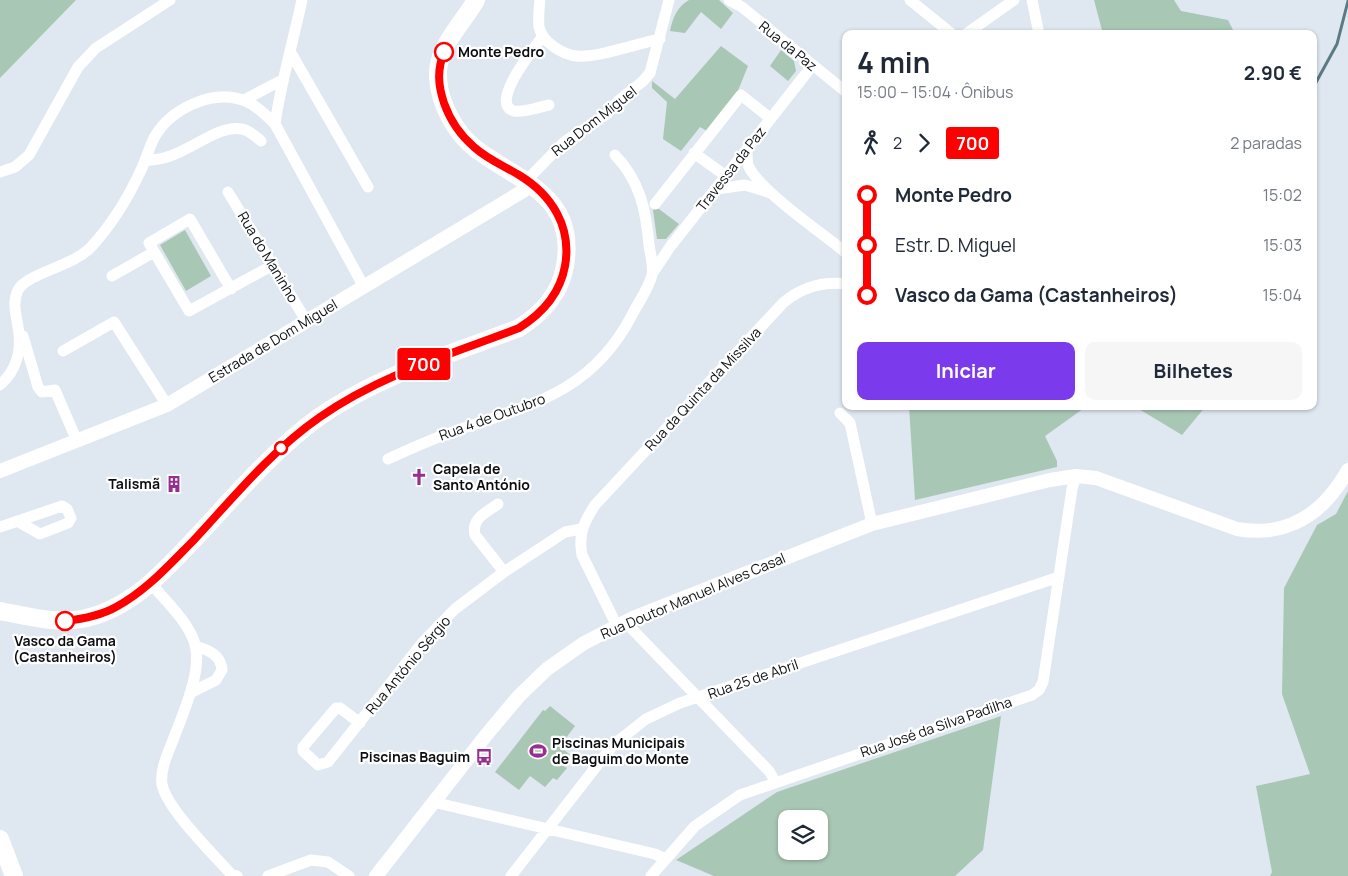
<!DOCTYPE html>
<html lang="pt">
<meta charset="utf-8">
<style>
body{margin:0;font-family:Manrope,sans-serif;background:#f6f6f7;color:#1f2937;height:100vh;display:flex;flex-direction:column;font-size:19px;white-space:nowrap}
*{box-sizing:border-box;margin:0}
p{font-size:16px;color:#747a83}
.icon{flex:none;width:28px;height:28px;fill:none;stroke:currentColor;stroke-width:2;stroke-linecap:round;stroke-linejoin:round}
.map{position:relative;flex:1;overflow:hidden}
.panel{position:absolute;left:842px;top:30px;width:475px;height:380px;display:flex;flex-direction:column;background:#fff;border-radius:10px;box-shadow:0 1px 4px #0004}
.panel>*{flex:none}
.badge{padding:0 10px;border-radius:4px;font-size:18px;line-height:32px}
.controls{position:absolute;left:778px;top:810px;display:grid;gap:10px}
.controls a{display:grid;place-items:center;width:50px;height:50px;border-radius:10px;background:#fff;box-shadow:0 1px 4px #0004;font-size:25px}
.map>.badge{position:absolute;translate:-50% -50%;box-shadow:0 0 0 2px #fff}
.legs{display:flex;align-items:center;gap:8px;height:55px;padding:0 15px;font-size:16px}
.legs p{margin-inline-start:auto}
.overview{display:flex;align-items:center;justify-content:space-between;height:85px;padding:0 15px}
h1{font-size:28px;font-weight:700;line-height:38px}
.primary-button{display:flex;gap:10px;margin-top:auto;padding:10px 15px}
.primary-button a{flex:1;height:58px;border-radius:10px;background:#7c3aed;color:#fff;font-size:20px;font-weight:700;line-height:58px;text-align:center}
.primary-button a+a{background:#f6f6f7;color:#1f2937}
ul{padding:0 15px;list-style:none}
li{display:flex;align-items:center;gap:18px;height:50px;font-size:19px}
li i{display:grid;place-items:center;width:8px;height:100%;margin:0 6px;background:currentColor}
li i::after{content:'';width:12px;height:12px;margin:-6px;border:4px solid;border-radius:50%;background:#fff}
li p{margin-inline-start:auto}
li:first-child i{background:linear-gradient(#0000 50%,currentColor 0)}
li:last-child i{background:linear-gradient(currentColor 50%,#0000 0)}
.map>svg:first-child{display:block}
.green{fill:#a9c7b5;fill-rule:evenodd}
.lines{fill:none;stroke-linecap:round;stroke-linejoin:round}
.stream{stroke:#5a7b84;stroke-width:3}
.minor{stroke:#fff;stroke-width:11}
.tertiary{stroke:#fff;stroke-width:14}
.primary{stroke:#fff;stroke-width:18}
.line-1-casing{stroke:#fff;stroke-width:11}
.line-1{stroke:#f00;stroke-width:8}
.stop-1-dot{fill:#fff;stroke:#f00;stroke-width:2.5}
.labels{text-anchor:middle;stroke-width:4.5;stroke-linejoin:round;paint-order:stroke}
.street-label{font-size:14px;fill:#0b0d10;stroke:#fff}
.stop-label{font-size:14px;font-weight:bold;fill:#0b0d10;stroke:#fff;text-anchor:start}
.poi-label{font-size:14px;font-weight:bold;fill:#0b0d10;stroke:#fff;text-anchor:start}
</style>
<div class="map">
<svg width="1348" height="876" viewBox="0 0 1348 876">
<rect width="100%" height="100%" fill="#dfe7f0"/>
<path class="green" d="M 0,0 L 76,0 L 0,78 Z
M 689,0 L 719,0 L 733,13 L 721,29 L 701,12 L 685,33 L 670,31 C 673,17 677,7 689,0 Z
M 1094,0 L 1174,0 L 1181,11 L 1228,20 L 1235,34 L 1103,34 Z
M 721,46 L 748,66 L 737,93 L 707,131 L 700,127 L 681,151 L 663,139 L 667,102 L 652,88 L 652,81 L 675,99 Z
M 781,50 L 794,61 L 796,71 L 788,81 L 770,66 Z
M 655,206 L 679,224 L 666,239 L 657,239 L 653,210 Z
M 185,230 L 211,276 L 186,291 L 160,245 Z
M 909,406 L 1087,406 L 1045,436 L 1057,461 L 1057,467 L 915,500 Z
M 1134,406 L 1206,406 L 1182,435 Z
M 1348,491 L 1348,876 L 1270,876 L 1272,872 L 1256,786 L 1310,774 L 1282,694 L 1284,588 L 1317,525 L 1336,514 Z
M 550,706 L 575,726 L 560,746 L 570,755 L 563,765 L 567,768 L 557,780 L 553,778 L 545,787 L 530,776 L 519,790 L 495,772 L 543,710 L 545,711 Z
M 1001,716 L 983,850 L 955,876 L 714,876 L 676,860 L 777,792 ZM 786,819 L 819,819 L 819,851 L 786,851 Z"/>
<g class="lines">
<path class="stream" d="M 1314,86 L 1337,44 L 1348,1"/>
<path class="minor" d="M 540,0 C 539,9 538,18 539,27 C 542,42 563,55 577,56 C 597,58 639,43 660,39
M 729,0 L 742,7 L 846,92
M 910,0 L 952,34
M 1032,0 L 1039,34
M 966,34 L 1014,0
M 543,36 C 535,47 488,104 514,111 C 524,113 539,107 549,105
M 291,53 L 368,187
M 244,100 L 282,80
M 275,124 C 281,82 293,42 302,0
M 747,150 C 747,155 747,161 748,165 C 758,190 824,234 846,253
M 694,153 L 726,176
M 145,160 C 181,163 214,123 242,129 C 249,130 255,136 261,141
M 0,172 L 15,167 L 29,155 L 78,67 L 96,48 L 170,0
M 527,180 L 564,142 L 607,114 L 618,101 L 642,82 L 650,73 L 669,0
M 717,189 L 745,185 L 771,193
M 228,192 L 307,322
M 655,204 L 741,95 L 770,118
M 652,274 L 670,247 L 812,66
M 112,276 L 154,252
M 231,289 L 190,219 L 149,243 L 189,311 L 273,265
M 23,336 L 38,387 L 42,392 L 55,390 L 77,441
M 63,351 L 114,322 L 167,405
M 0,385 C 17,370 22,349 18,327 C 16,313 12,303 18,290 C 27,273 75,266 92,246 C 112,224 129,196 141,170 C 146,160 149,148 154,138 C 170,109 213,88 245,101 C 257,106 266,115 275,124 L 364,287
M 840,413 L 850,423 L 872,524
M 388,459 C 412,448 436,437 461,429 C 535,404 593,390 632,315 C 638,303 649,288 652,275 C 654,266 650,253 649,245 C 646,210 640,181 615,155
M 498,504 C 486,513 471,518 475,535 L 504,572
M 0,527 L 62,506 L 67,509 L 71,518 L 68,523 L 40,534 L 17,521
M 151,583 C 165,601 186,619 194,641 C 204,669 183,713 173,740 C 168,753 160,769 162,784 C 166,808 213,854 231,874 L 237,876
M 627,621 L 631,628 L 769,771 L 775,781
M 617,626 L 582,555 C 578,534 584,522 595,505 L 783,303 C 802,287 822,281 846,284
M 190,693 L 216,680 L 222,670 C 221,655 209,650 195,646
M 360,723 L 340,708 L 336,708 L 303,747 L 303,751 L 318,765 L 328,762 L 423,642 L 455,609 L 504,572 L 565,532 L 581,529
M 433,802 L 655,854 L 665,859
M 268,876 L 311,860 L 328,862 L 349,876
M 511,876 L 613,745 L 646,719 L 680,703 L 1059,577
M 651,876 L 695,826 L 740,795 L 1032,695 L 1039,690 L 1043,682 L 1072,489 L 1076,476"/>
<path class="tertiary" d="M 0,471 L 167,405 L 533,185
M 376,876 L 487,734 L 519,696 L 547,669 L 584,643 L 635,617 L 872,524 L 1050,480 L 1076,476 L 1096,478 L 1237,529 C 1288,538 1324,513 1348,470"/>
<path class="primary" d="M 0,611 C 27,616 55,624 82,619 C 133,609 168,567 202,531 C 239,491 275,449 319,417 C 379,375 451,354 519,328 C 543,313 560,294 565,266 C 577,195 521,183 476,149 C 455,133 439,103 438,77 C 436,48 463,23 476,0
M 0,839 L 14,876"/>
</g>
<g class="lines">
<g class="line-1-casing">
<path id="line-1" d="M 65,621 C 83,619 100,616 116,607 C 146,591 169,565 193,541 C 233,498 271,451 320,417 C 380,375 451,354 519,328 C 543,313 560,294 565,266 C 572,227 552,195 519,175 C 504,166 487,159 474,147 C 460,135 450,120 444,103 C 438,85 437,70 444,52"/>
</g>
<use href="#line-1" class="line-1"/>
</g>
<defs>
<g id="church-bare" transform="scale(1.35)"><path d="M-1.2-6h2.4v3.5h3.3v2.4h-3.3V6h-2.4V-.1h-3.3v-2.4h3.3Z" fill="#972f92" stroke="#fff" stroke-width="2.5" paint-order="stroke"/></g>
<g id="building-bare" transform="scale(1.35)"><path d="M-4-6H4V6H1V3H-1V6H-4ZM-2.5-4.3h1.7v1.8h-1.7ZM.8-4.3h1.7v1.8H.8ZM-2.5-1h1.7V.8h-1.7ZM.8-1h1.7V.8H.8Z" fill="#972f92" stroke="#fff" stroke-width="2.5" paint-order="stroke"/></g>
<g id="stadium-bare" transform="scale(1.35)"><path d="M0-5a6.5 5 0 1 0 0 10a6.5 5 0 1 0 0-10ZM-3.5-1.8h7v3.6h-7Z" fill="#972f92" stroke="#fff" stroke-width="2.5" paint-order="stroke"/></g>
<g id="bus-bare" transform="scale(1.35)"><path d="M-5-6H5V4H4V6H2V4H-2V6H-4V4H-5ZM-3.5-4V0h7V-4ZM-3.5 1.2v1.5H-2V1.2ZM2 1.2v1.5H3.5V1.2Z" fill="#972f92" stroke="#fff" stroke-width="2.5" paint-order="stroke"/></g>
</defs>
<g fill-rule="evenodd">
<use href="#church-bare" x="419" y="477"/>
<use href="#building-bare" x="174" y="484"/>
<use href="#stadium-bare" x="538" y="751"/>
<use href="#bus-bare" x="484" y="757"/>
</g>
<g class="stop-1-dot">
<circle cx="444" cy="52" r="9"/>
<circle cx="281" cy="448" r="6"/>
<circle cx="65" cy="621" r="9"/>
</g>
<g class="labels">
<g class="street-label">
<text transform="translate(788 46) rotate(39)" y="5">Rua da Paz</text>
<text transform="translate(594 121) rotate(-38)" y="5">Rua Dom Miguel</text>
<text transform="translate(731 169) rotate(-52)" y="5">Travessa da Paz</text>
<text transform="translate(268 257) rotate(59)" y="5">Rua do Maninho</text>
<text transform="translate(273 341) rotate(-31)" y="5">Estrada de Dom Miguel</text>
<text transform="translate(703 389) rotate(-47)" y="5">Rua da Quinta da Missilva</text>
<text transform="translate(492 417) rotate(-20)" y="5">Rua 4 de Outubro</text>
<text transform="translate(693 596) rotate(-23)" y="5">Rua Doutor Manuel Alves Casal</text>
<text transform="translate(408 665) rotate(-50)" y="5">Rua António Sérgio</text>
<text transform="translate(753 679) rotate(-19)" y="5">Rua 25 de Abril</text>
<text transform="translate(936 727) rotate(-19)" y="5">Rua José da Silva Padilha</text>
</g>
<g class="stop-label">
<text x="458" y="57">Monte Pedro</text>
<text x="65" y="646" text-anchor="middle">Vasco da Gama<tspan x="65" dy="16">(Castanheiros)</tspan></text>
</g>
<g class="poi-label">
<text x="433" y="474">Capela de<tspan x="433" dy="16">Santo António</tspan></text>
<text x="160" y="489" text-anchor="end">Talismã</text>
<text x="552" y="748">Piscinas Municipais<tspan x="552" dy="16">de Baguim do Monte</tspan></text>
<text x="470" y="762" text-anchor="end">Piscinas Baguim</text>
</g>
</g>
</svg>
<div class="controls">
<a><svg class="icon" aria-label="layers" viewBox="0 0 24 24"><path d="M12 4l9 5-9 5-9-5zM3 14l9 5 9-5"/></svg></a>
</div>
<b class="badge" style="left:424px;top:364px;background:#f00;color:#fff">700</b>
<section class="panel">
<div class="overview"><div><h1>4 min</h1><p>15:00 – 15:04 · Ônibus</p></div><b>2.90 €</b></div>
<div class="legs"><svg class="icon" aria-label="walk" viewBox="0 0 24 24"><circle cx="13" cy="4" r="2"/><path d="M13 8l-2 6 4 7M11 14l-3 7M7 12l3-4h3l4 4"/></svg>2<svg class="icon" aria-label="forward" viewBox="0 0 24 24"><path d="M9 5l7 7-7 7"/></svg><b class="badge" style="background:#f00;color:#fff">700</b><p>2 paradas</p></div>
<ul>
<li><i style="color:#f00"></i><b>Monte Pedro</b><p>15:02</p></li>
<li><i style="color:#f00"></i><span>Estr. D. Miguel</span><p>15:03</p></li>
<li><i style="color:#f00"></i><b>Vasco da Gama (Castanheiros)</b><p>15:04</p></li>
</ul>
<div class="primary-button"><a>Iniciar</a><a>Bilhetes</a></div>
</section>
</div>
